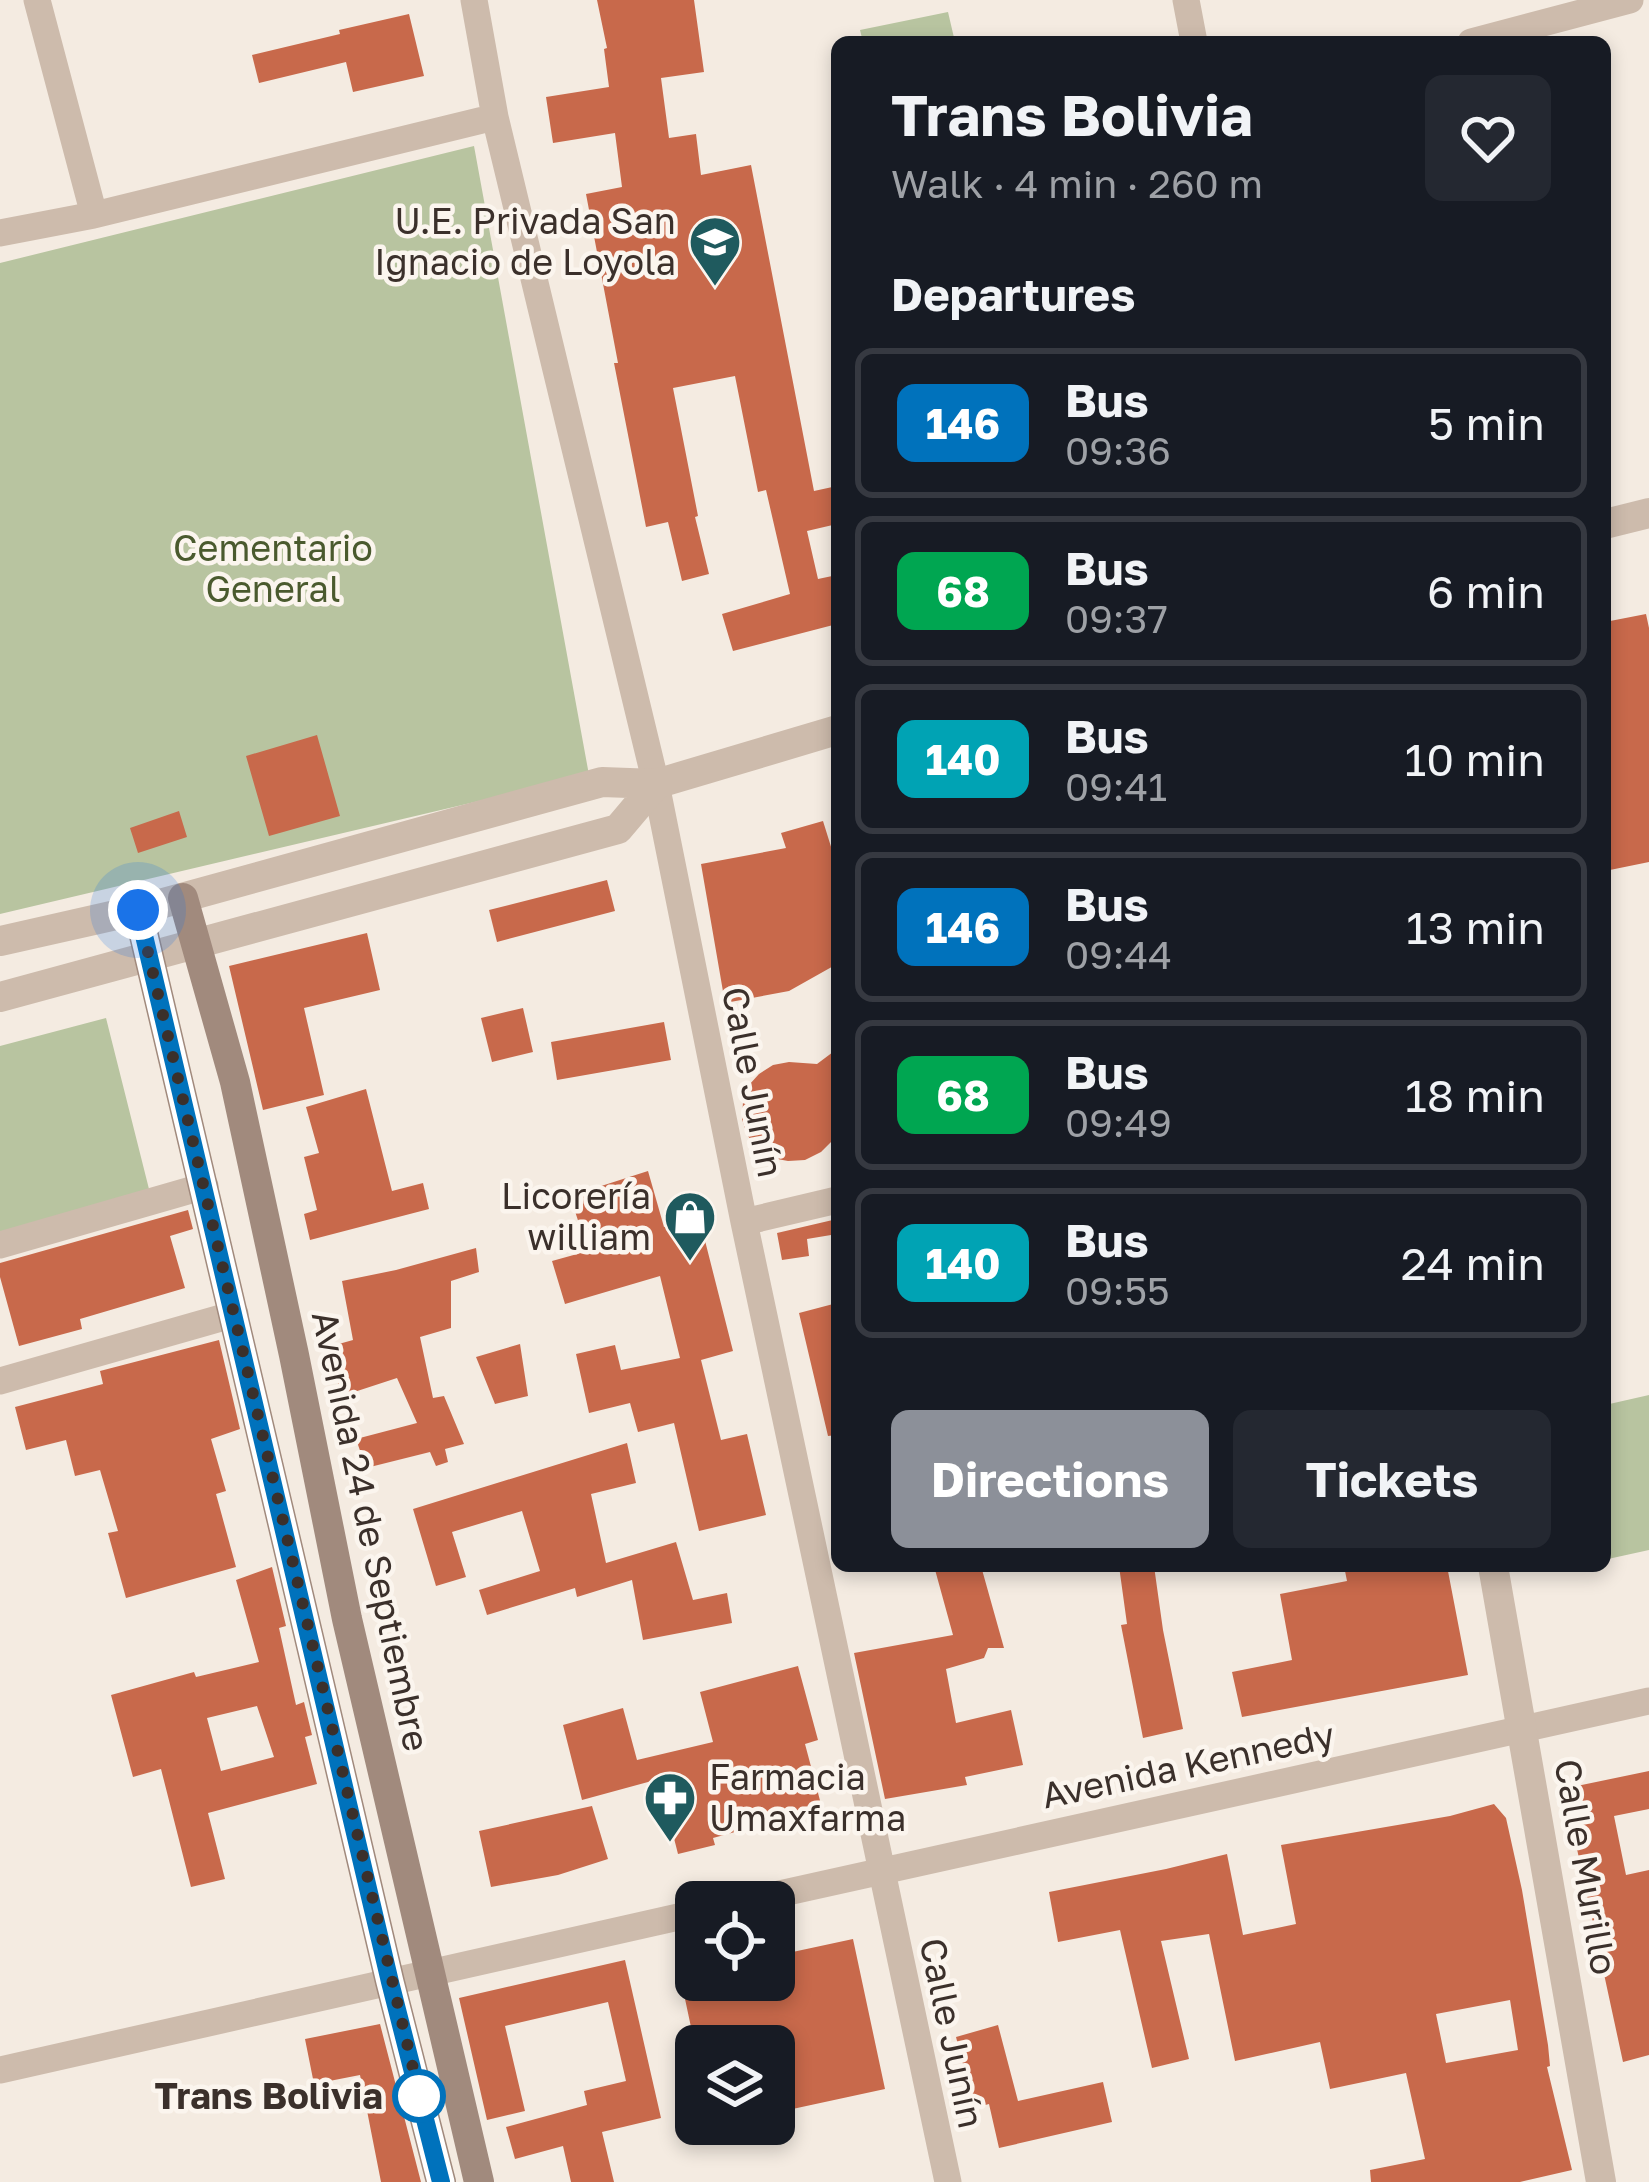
<!DOCTYPE html>
<meta charset="utf-8">
<style>
body{margin:0;font-family:"Golos Text",sans-serif;background:#242831;color:#f1f3f6;height:100vh;display:flex;flex-direction:column;font-size:45px;white-space:nowrap}
*{box-sizing:border-box;margin:0}
p{font-size:39px;color:#9ea1a6}
.icon{flex:none;width:66px;height:66px;fill:none;stroke:currentColor;stroke-width:2;stroke-linecap:round;stroke-linejoin:round}
.map{position:relative;flex:1;overflow:hidden}
.panel{position:absolute;left:831px;top:36px;width:780px;height:1536px;display:flex;flex-direction:column;background:#171b24;border-radius:18px;box-shadow:0 6px 18px #0003}
.panel>*{flex:none}
.badge{padding:0 24px;border-radius:18px;font-size:42px;line-height:78px}
.fabs{position:absolute;left:675px;top:1881px;display:grid;gap:24px}
.fabs a{display:grid;place-items:center;width:120px;height:120px;border-radius:18px;background:#171b24;box-shadow:0 6px 18px #0003;font-size:60px}
.you{position:absolute;width:60px;height:60px;margin:-30px;border:9px solid #fff;border-radius:50%;background:#1a73e8;box-shadow:0 0 0 18px #1a73e833}
.map>.badge{position:absolute;translate:-50% -50%;box-shadow:0 0 0 6px #fff}
h2{padding:0 60px;font-size:45px;line-height:108px}
.round{display:grid;place-items:center;flex:none;width:126px;height:126px;border-radius:18px;background:#242831}
.summary{display:flex;align-items:center;justify-content:space-between;height:204px;padding:0 60px}
h1{font-size:57px;font-weight:700;line-height:90px}
.button{display:flex;gap:24px;margin-top:auto;padding:24px 60px}
.button a{flex:1;height:138px;border-radius:18px;background:#8c9099;color:#fff;font-size:48px;font-weight:700;line-height:138px;text-align:center}
.button a+a{background:#242831;color:#f1f3f6}
ul{padding:0;list-style:none}
li{display:flex;align-items:center;gap:36px;height:150px;margin:0 24px 18px;padding:0 36px;border:6px solid #363941;border-radius:18px}
li div{flex:1}
li b{display:block;font-size:45px}
li em{font-style:normal}
li .badge{min-width:132px;font-weight:700;text-align:center}
.map>svg:first-child{display:block}
.green{fill:#b8c4a0}
.building{fill:#c8694b;fill-rule:evenodd}
.lines{fill:none;stroke-linecap:round;stroke-linejoin:round}
.minor{stroke:#cdbbac;stroke-width:27}
.tertiary{stroke:#cdbbac;stroke-width:30}
.secondary{stroke:#a18a7d;stroke-width:30}
.line-casing{stroke:#fff;stroke-width:27}
.line{stroke:#0072bc;stroke-width:18}
.walk{stroke:#3b302b;stroke-width:12;stroke-dasharray:0 21.6}
.stop-dot{fill:#fff;stroke:#0072bc;stroke-width:6}
.labels{text-anchor:middle;stroke-width:9;stroke-linejoin:round;paint-order:stroke}
.poi-label{font-size:36px;fill:#3b302b;stroke:#fbf5ee;text-anchor:end}
.park-label{font-size:36px;fill:#4a5a2e;stroke:#fbf5ee}
.street-label{font-size:36px;fill:#3b302b;stroke:#fbf5ee}
.stop-label{font-size:36px;font-weight:bold;fill:#3b302b;stroke:#fbf5ee;text-anchor:end}
</style>
<div class="map">
<svg width="1649" height="2182" viewBox="0 0 1649 2182">
<rect width="100%" height="100%" fill="#f4ebe1"/>
<path class="green" d="M 948,12 L 955,42 L 863,42 L 860,30 Z
M 474,146 L 589,775 L 0,914 L 0,263 Z
M 106,1018 L 151,1197 L 0,1237 L 0,1046 Z
M 1649,1395 L 1649,1550 L 1608,1559 L 1605,1544 L 1605,1405 Z"/>
<path class="building" d="M 597,0 L 694,0 L 704,72 L 661,78 L 669,138 L 696,134 L 701,175 L 751,165 L 814,491 L 837,486 L 837,524 L 807,531 L 818,579 L 837,575 L 837,624 L 733,651 L 722,614 L 790,594 L 766,490 L 758,492 L 735,376 L 673,388 L 698,516 L 695,517 L 709,574 L 682,581 L 668,522 L 646,527 L 614,363 L 618,363 L 586,194 L 622,187 L 615,133 L 553,143 L 546,97 L 609,87 L 604,49 L 607,48 Z
M 409,14 L 424,76 L 353,92 L 346,62 L 259,83 L 252,55 L 340,34 L 339,30 Z
M 1646,614 L 1649,628 L 1649,862 L 1605,871 L 1605,622 Z
M 317,735 L 340,816 L 269,836 L 246,756 Z
M 179,811 L 187,837 L 138,853 L 130,828 Z
M 823,821 L 837,866 L 837,964 L 789,991 L 725,1003 L 701,864 L 786,848 L 781,833 Z
M 607,880 L 615,911 L 497,942 L 489,910 Z
M 367,933 L 380,990 L 304,1008 L 324,1095 L 263,1110 L 229,966 Z
M 523,1008 L 533,1052 L 492,1062 L 481,1018 Z
M 664,1022 L 671,1060 L 557,1080 L 551,1042 Z
M 837,1049 L 837,1131 L 833,1140 L 821,1152 L 805,1160 L 788,1161 L 772,1158 L 758,1148 L 747,1135 L 742,1119 L 743,1102 L 749,1085 L 759,1074 L 773,1065 L 789,1062 L 817,1064 Z
M 366,1089 L 392,1191 L 423,1183 L 429,1209 L 310,1240 L 304,1214 L 317,1210 L 304,1157 L 319,1153 L 306,1107 Z
M 648,1171 L 664,1227 L 699,1217 L 733,1351 L 701,1360 L 721,1440 L 747,1434 L 766,1515 L 699,1531 L 674,1423 L 638,1432 L 630,1403 L 589,1413 L 576,1354 L 615,1345 L 621,1370 L 680,1358 L 660,1276 L 565,1304 L 552,1261 L 588,1251 L 570,1196 Z
M 188,1210 L 193,1229 L 170,1236 L 185,1288 L 80,1319 L 82,1329 L 19,1346 L 0,1277 L 0,1263 Z
M 837,1219 L 837,1234 L 807,1239 L 809,1256 L 782,1260 L 777,1233 Z
M 476,1248 L 479,1272 L 451,1281 L 451,1328 L 420,1337 L 433,1398 L 444,1396 L 464,1444 L 445,1449 L 448,1462 L 436,1466 L 430,1452 L 366,1468 L 356,1439 L 417,1423 L 397,1378 L 342,1396 L 328,1347 L 353,1340 L 342,1281 L 396,1270 Z
M 837,1303 L 837,1435 L 828,1436 L 799,1313 Z
M 219,1340 L 240,1429 L 211,1439 L 226,1491 L 216,1494 L 236,1567 L 126,1598 L 108,1533 L 118,1531 L 100,1470 L 75,1476 L 66,1440 L 26,1450 L 15,1407 L 103,1384 L 100,1371 Z
M 520,1344 L 528,1396 L 495,1404 L 476,1357 Z
M 627,1443 L 636,1483 L 591,1494 L 606,1563 L 676,1542 L 693,1600 L 727,1593 L 732,1623 L 643,1640 L 632,1580 L 577,1597 L 575,1588 L 487,1615 L 479,1590 L 540,1571 L 522,1511 L 452,1532 L 466,1577 L 436,1586 L 413,1509 Z
M 934,1566 L 981,1566 L 1004,1648 L 988,1648 L 984,1658 L 946,1669 L 956,1723 L 1011,1710 L 1023,1765 L 965,1777 L 967,1785 L 885,1799 L 854,1653 L 953,1635 Z
M 1119,1566 L 1154,1566 L 1163,1630 L 1183,1729 L 1143,1738 L 1121,1625 L 1127,1624 Z
M 1344,1566 L 1447,1566 L 1468,1675 L 1242,1717 L 1232,1672 L 1292,1660 L 1280,1594 L 1347,1581 Z
M 272,1567 L 286,1626 L 279,1628 L 296,1705 L 304,1702 L 312,1735 L 305,1737 L 317,1784 L 208,1813 L 225,1879 L 191,1887 L 161,1769 L 133,1777 L 111,1695 L 194,1672 L 196,1677 L 259,1662 L 236,1580 ZM 257,1706 L 274,1757 L 221,1771 L 207,1718 Z
M 798,1666 L 818,1740 L 805,1744 L 822,1808 L 713,1838 L 715,1845 L 678,1854 L 659,1779 L 582,1800 L 563,1725 L 623,1708 L 637,1760 L 713,1742 L 700,1692 Z
M 1649,1771 L 1649,1809 L 1614,1816 L 1626,1875 L 1649,1870 L 1649,2055 L 1623,2062 L 1566,1798 L 1572,1787 Z
M 1494,1804 L 1506,1818 L 1522,1890 L 1548,2045 L 1550,2066 L 1547,2067 L 1572,2170 L 1520,2182 L 1371,2182 L 1370,2170 L 1425,2159 L 1406,2073 L 1330,2089 L 1320,2042 L 1235,2061 L 1209,1934 L 1161,1941 L 1189,2059 L 1152,2068 L 1120,1930 L 1058,1942 L 1049,1892 L 1166,1869 L 1227,1854 L 1243,1935 L 1296,1924 L 1281,1845 L 1450,1816 ZM 1510,2000 L 1518,2050 L 1446,2063 L 1436,2014 Z
M 592,1806 L 608,1859 L 558,1875 L 491,1887 L 479,1831 Z
M 853,1939 L 885,2089 L 774,2113 L 774,2046 L 695,2046 L 681,1980 L 774,1980 L 774,1956 Z
M 625,1960 L 661,2118 L 602,2132 L 614,2182 L 571,2182 L 563,2146 L 515,2159 L 506,2127 L 587,2105 L 584,2091 L 626,2081 L 608,2002 L 505,2026 L 525,2111 L 487,2120 L 459,1998 Z
M 380,2024 L 421,2182 L 381,2182 L 360,2075 L 314,2084 L 305,2039 Z
M 998,2025 L 1018,2101 L 1103,2082 L 1112,2122 L 999,2148 L 989,2104 L 974,2108 L 956,2037 Z"/>
<g class="lines">
<path class="minor" d="M 37,0 L 94,215
M 474,0 L 495,117 L 656,784 L 744,1222 L 948,2182
M 1186,0 L 1194,42
M 1471,42 L 1630,0
M 0,233 L 94,215 L 495,117
M 744,1222 L 837,1200
M 0,1245 L 205,1186
M 0,1381 L 235,1314
M 743,1902 L 1649,1701
M 0,2070 L 696,1913"/>
<path class="tertiary" d="M 1605,524 L 1649,513
M 0,941 L 138,910 L 602,782 L 656,784 L 837,730
M 0,997 L 618,829 L 656,784
M 1493,1566 L 1601,2182"/>
<path class="secondary" d="M 183,898 L 235,1082 L 294,1355 L 347,1619 L 479,2182
M 138,910 L 390,1982 L 441,2182"/>
</g>
<g class="lines">
<g class="line-casing">
<path id="line" d="M 138,910 L 390,1982 L 441,2182"/>
</g>
<use href="#line" class="line"/>
<path class="walk" d="M 138,910 L 421,2102 L 419,2096"/>
</g>
<defs>
<g id="school-pin" transform="scale(2.7)"><path d="M0 17L-7.5 6A9.5 9.5 0 1 1 7.5 6Z" fill="#1f5a5e" stroke="#fbf5ee"/><path d="M0-5L7-2L0 1L-7-2ZM-4 1L0 2.5L4 1V4Q0 6-4 4Z" fill="#fff"/></g>
<g id="shop-pin" transform="scale(2.7)"><path d="M0 17L-7.5 6A9.5 9.5 0 1 1 7.5 6Z" fill="#1f5a5e" stroke="#fbf5ee"/><path d="M-5-2.5h2.3a2.7 3.5 0 0 1 5.4 0H5L5.5 6h-11ZM-1.5-2.5h3a1.5 2.3 0 0 0-3 0Z" fill="#fff"/></g>
<g id="pharmacy-pin" transform="scale(2.7)"><path d="M0 17L-7.5 6A9.5 9.5 0 1 1 7.5 6Z" fill="#1f5a5e" stroke="#fbf5ee"/><path d="M-2-6h4v4h4v4h-4v4h-4v-4h-4v-4h4Z" fill="#fff"/></g>
</defs>
<g fill-rule="evenodd">
<use href="#school-pin" x="715" y="242"/>
<use href="#shop-pin" x="690" y="1217"/>
<use href="#pharmacy-pin" x="670" y="1798"/>
</g>
<circle class="stop-dot" cx="419" cy="2096" r="24"/>
<g class="labels">
<g class="poi-label">
<text x="676" y="234">U.E. Privada San<tspan x="676" dy="41">Ignacio de Loyola</tspan></text>
<text x="651" y="1209">Licorería<tspan x="651" dy="41">william</tspan></text>
<text x="709" y="1790" text-anchor="start">Farmacia<tspan x="709" dy="41">Umaxfarma</tspan></text>
</g>
<g class="park-label">
<text x="273" y="561">Cementario<tspan x="273" dy="41">General</tspan></text>
</g>
<g class="street-label">
<text transform="translate(753 1082) rotate(79)" y="13">Calle Junín</text>
<text transform="translate(371 1531) rotate(78)" y="13">Avenida 24 de Septiembre</text>
<text transform="translate(1188 1765) rotate(-12)" y="13">Avenida Kennedy</text>
<text transform="translate(1586 1867) rotate(80)" y="13">Calle Murillo</text>
<text transform="translate(952 2033) rotate(78)" y="13">Calle Junín</text>
</g>
<g class="stop-label">
<text x="383" y="2109">Trans Bolivia</text>
</g>
</g>
</svg>
<div class="fabs">
<a><svg class="icon" aria-label="locate" viewBox="0 0 24 24"><circle cx="12" cy="12" r="6"/><path d="M12 2v4M12 18v4M2 12h4M18 12h4"/></svg></a>
<a><svg class="icon" aria-label="layers" viewBox="0 0 24 24"><path d="M12 4l9 5-9 5-9-5zM3 14l9 5 9-5"/></svg></a>
</div>
<div class="you" style="left:138px;top:910px"></div>
<section class="panel">
<div class="summary"><div><h1>Trans Bolivia</h1><p>Walk · 4 min · 260 m</p></div><a class="round"><svg class="icon" aria-label="heart" viewBox="0 0 24 24"><path d="M12 20l-8-8c-3-5 5-10 8-4 3-6 11-1 8 4z"/></svg></a></div>
<h2>Departures</h2>
<ul>
<li><span class="badge" style="background:#0072bc;color:#fff">146</span><div><b>Bus</b><p>09:36</p></div><em>5 min</em></li>
<li><span class="badge" style="background:#00a651;color:#fff">68</span><div><b>Bus</b><p>09:37</p></div><em>6 min</em></li>
<li><span class="badge" style="background:#00a3b4;color:#fff">140</span><div><b>Bus</b><p>09:41</p></div><em>10 min</em></li>
<li><span class="badge" style="background:#0072bc;color:#fff">146</span><div><b>Bus</b><p>09:44</p></div><em>13 min</em></li>
<li><span class="badge" style="background:#00a651;color:#fff">68</span><div><b>Bus</b><p>09:49</p></div><em>18 min</em></li>
<li><span class="badge" style="background:#00a3b4;color:#fff">140</span><div><b>Bus</b><p>09:55</p></div><em>24 min</em></li>
</ul>
<div class="button"><a>Directions</a><a>Tickets</a></div>
</section>
</div>
